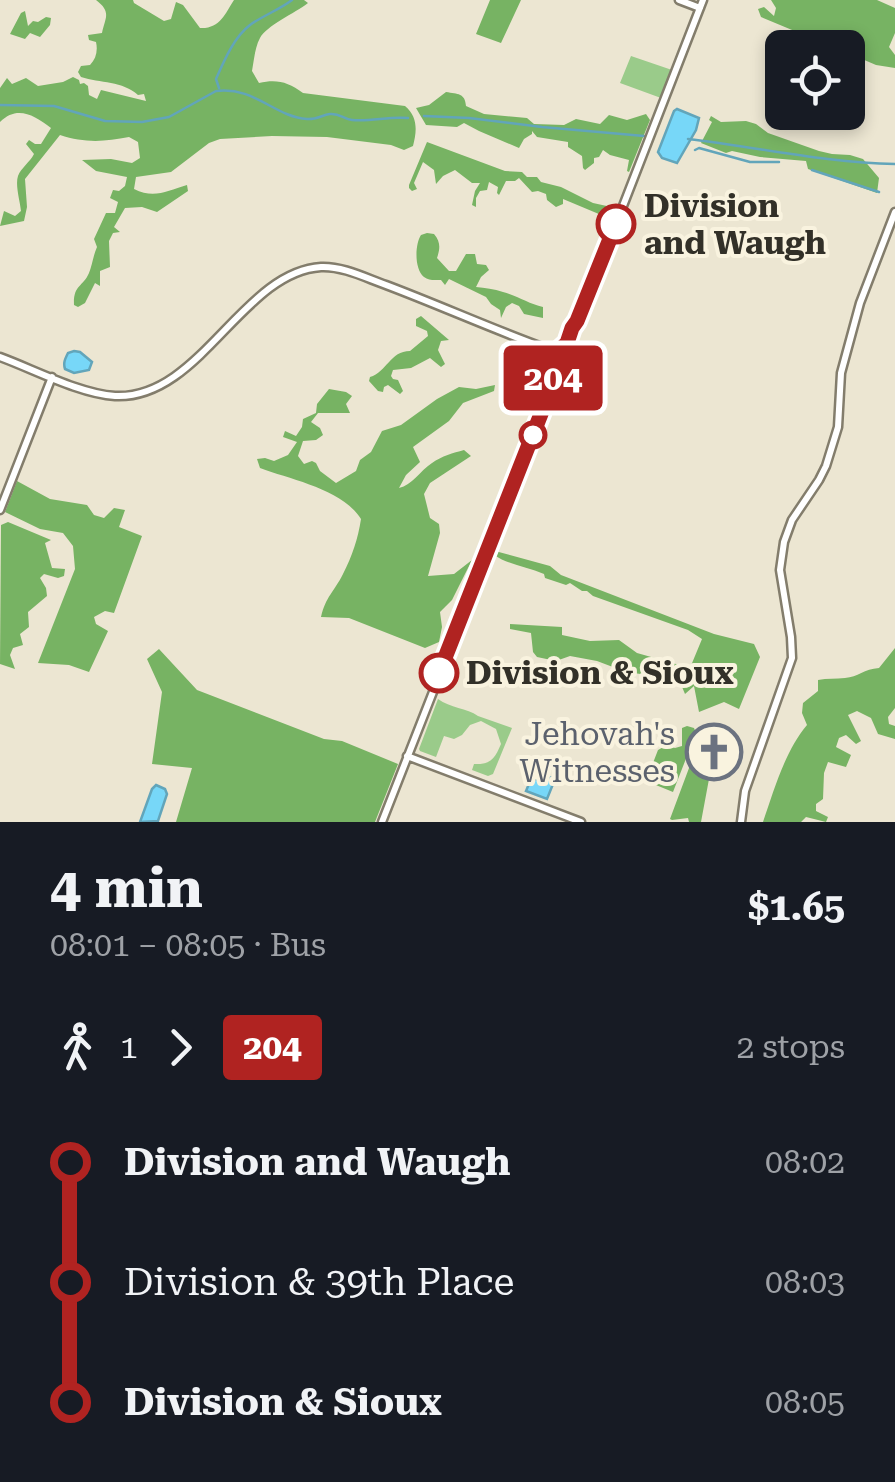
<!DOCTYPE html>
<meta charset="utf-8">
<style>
body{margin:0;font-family:"Roboto Serif",serif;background:#20242c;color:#f1f3f6;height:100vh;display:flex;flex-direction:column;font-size:38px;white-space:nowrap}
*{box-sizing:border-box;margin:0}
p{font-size:32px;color:#9ea1a6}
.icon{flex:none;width:55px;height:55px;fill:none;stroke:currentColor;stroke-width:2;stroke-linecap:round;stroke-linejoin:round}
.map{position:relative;height:822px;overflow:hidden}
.sheet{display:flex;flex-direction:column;background:#171b24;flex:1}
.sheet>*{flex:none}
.badge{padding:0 20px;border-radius:8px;font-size:35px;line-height:65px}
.tools{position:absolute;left:765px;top:30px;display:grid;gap:20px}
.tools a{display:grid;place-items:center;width:100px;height:100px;border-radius:15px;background:#171b24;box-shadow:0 5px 15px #0003;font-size:50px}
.map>.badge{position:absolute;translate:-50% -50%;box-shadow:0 0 0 5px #fff}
.legs{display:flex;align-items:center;gap:15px;height:110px;padding:0 50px;font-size:32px}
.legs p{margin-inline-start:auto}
.overview{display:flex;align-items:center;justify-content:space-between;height:170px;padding:0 50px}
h1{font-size:55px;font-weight:700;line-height:75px}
ul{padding:0 50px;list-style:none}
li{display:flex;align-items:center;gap:35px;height:120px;font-size:38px}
li i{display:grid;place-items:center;width:15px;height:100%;margin:0 12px;background:currentColor}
li i::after{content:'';width:25px;height:25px;margin:-12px;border:8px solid;border-radius:50%;background:#171b24}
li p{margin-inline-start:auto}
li:first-child i{background:linear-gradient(#0000 50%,currentColor 0)}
li:last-child i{background:linear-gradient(currentColor 50%,#0000 0)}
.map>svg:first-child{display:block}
.green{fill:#9acb8a}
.forest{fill:#77b363}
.water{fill:#77d7f8;stroke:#62a5ba;stroke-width:2.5}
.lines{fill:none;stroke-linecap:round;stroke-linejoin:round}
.stream{stroke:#62a5ba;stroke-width:2.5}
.minor-casing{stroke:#837d6c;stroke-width:11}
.minor{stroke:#fff;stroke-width:6}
.line-1-casing{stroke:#fff;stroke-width:22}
.line-1{stroke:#b02321;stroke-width:15}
.stop-1-dot{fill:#fff;stroke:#b02321;stroke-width:5}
.labels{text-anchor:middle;stroke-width:8;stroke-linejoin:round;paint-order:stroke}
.stop-label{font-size:32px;font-weight:bold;fill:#323028;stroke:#f9f3df;text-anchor:start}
.worship-label{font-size:32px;fill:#5b616d;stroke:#f9f3df;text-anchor:end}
</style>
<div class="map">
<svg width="895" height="822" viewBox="0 0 895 822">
<rect width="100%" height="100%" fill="#ece6d2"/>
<path class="green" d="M 631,56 L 672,70 L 661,98 L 620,83 Z
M 438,699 C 450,708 467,708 478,716 L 512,728 L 493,774 L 488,776 L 472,770 L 474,764 C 491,765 495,758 501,744 L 496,729 L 481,721 L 470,725 L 462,735 L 454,739 L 444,736 L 436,757 L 420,751 L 419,749 Z"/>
<path class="forest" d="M 96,0 L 133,0 L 134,3 L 164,21 L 171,19 L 176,2 L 183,5 L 200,28 C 220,29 225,14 234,0 L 304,0 L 308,3 C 295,13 266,26 260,38 C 255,47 254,60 252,71 L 259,83 C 277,79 288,82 303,93 L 405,106 C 418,117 417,131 413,146 L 404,150 L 391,145 L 327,137 L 272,136 L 220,139 L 209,143 L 171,172 L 136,177 L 134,189 C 154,199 167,191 187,185 L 188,191 L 157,212 L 142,207 L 125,208 L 114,227 L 120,232 L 113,233 L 109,241 L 110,267 L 100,271 L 100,286 L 95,283 L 85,303 L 78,307 L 74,305 C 73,285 83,287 89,273 C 92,266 93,256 97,247 L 94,239 L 106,213 L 115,213 L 118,202 L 110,198 L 113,190 L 119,191 L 125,186 L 127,177 L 96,171 L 82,160 L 111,159 L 132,163 L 140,158 L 138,142 L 129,137 C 104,142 84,143 60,135 L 25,179 L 27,207 L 24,221 L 0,226 L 4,211 L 15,216 L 21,211 C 20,201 15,185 18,176 C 21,168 30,162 34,154 L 26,144 L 29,140 L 35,144 L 41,144 L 51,128 C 34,115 17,105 0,122 L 0,88 L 7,78 L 12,84 L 26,78 L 38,86 L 63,82 L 73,77 L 79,80 L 80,84 L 84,83 L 88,86 L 89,95 L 97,99 L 101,90 L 146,101 L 144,94 L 138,95 C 123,81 100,83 81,77 L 78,72 L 81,66 L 90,65 C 96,59 98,51 96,42 L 89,40 L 88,35 L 102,33 C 105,18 112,12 96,0 Z
M 490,0 L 521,0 L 501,43 L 476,34 Z
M 771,0 L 877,0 L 895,8 L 895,33 L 889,47 L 895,55 L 895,68 L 876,65 L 848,53 L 848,48 L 833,47 L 761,17 L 758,9 L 764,7 L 774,16 L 776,8 Z
M 25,11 L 28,26 L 33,21 L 38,22 L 46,17 L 51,18 L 50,25 L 40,37 L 30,33 L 25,39 L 10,34 L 21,13 Z
M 446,92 C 458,94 465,93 466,106 L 484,114 L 527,118 L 534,124 L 564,125 L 576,119 L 600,124 L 609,115 L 627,120 L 646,114 L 650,120 L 629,172 L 627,171 L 629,160 L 610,155 L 603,150 L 599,157 L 594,158 L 594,163 L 585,170 L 583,168 L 582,156 L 568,147 L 568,142 L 537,137 L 532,131 L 532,134 L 524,139 L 519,148 L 479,131 L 464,123 L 457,127 L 426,125 L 416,108 L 429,105 Z
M 711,116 L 721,122 L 746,121 L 756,124 L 768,133 L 819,151 L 832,154 L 850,155 L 863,159 L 879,178 L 877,193 L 808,169 L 806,161 L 760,157 L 732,151 L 726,153 L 701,143 L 712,122 L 709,120 Z
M 427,142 L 505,171 L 522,172 L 527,177 L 537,177 L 541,182 L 561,187 L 593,203 L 616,208 L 597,257 L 594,255 L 606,217 L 563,199 L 563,204 L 556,207 L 547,200 L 546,194 L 538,191 L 532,192 L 519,178 L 515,181 L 506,181 L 499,195 L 497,193 L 498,187 L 489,182 L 487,190 L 480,191 L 476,198 L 476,207 L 472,205 L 475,191 L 480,183 L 472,183 L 455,170 L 443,176 L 436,184 L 434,170 L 423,162 L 414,183 L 417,189 L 412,191 L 409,188 L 409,185 Z
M 427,233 L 434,234 C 441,242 440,249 437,258 L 449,271 L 456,271 L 466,254 L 475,254 L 477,264 L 486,265 L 489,270 L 481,277 L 476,287 C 485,288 494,289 503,292 C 518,296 529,304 543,307 L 543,318 L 524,314 L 519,306 L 512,303 L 506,307 L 501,318 L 500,310 L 491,304 L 486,297 L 449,279 L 445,285 L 441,280 C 435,280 429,281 424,277 C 414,269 415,244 421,235 Z
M 421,316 L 449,340 L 441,341 L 438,350 L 445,364 L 441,367 L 430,358 L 411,368 L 393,370 L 391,376 L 393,379 L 398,380 L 403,391 L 400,394 L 388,385 L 384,387 L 383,392 L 378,391 L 369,381 L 370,377 C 387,372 390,351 410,351 L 428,336 L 427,331 L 416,326 L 416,319 Z
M 495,385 L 494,391 L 463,403 L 449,421 L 413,447 L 420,462 L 406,475 L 399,488 C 412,485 420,471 432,463 C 442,456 453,453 464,450 L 471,456 L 430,483 L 424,494 L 430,518 L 439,524 L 440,533 L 428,576 L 454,574 L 472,560 L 452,600 L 440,612 L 442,627 L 439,642 L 425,648 L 349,618 L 321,617 C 326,596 334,592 343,574 C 352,556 358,539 361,519 C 342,489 292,480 260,468 L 257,459 L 265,458 L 274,461 L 288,455 L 297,442 L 283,437 L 285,431 L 296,436 L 302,427 L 303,419 L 316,413 L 317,404 L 329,389 L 346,392 L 352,396 L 346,404 L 350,413 L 318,413 L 311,422 L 320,428 L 323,435 L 316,440 L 303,441 L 298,456 L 304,464 L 312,461 L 316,463 L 320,471 L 336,483 L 356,471 L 360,460 L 371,452 L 382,431 L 401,425 L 437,399 L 459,387 L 476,389 Z
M 17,481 L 50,499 L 87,505 L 94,515 L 104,518 L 114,508 L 125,510 L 119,527 L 142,536 L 114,613 L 105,611 L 94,617 L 96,624 L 108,631 L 89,672 L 69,665 L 38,663 L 75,569 L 73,546 L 63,533 L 40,529 L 5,512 Z
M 8,522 L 51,540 L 45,543 L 52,568 L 65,569 L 64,576 L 58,578 L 44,574 L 40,578 L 46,588 L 47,596 L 28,612 L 29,627 L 20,634 L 23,645 L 13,648 L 10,655 L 15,669 L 0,664 L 1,525 Z
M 495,551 L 550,566 L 561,575 L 714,634 L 754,644 L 760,657 L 739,709 L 724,702 L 699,712 L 694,686 L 685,694 L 680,682 L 665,679 L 656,671 L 648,675 L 626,672 L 597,661 L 570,656 L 556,661 L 537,657 L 533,652 L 531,633 L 510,629 L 510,624 L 562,627 L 562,635 L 590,641 L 619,640 L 637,653 L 690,668 L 702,639 L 688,630 L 593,596 L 587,591 L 582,591 L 570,583 L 566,585 L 545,578 L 544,574 C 527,567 509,565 494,555 Z
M 895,648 L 895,708 L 888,717 L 889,724 L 895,726 L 895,739 L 878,734 L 871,718 L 857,711 L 848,715 L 861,741 L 856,744 L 846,735 L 839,738 L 836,747 L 851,755 L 846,767 L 828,762 L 824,773 L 823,799 L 816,804 L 816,811 L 828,817 L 826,822 L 806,817 L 801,822 L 763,822 C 774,790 785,751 807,725 L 802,713 L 803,703 L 818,691 L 818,680 C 827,678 836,679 845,678 C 858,677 864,669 879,668 Z
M 159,649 L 197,690 L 324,739 L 342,741 L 398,764 L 375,822 L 176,822 L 192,768 L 152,764 L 162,692 L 147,659 Z
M 687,726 L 694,728 L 696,733 L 673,792 L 646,781 L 658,750 L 667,745 L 675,748 L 682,746 L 682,728 Z
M 692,760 L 707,761 L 717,769 L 715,776 L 709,779 L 701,822 L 689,822 L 688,818 L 672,820 L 670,819 Z"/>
<path class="water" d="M 677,109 L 699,118 L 696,130 L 677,163 L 662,158 L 658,152 L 674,111 Z
M 74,351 L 80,352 L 92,362 L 89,370 L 74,373 L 65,369 C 63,363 65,359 68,353 Z
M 548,777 L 555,779 L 547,799 L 526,791 L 531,779 L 544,780 Z
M 156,785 L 165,789 L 167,794 L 158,821 L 140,822 L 152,789 Z"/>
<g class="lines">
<path class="stream" d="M 219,88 L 216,79 C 224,61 234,37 250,25 C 264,15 279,10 292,0
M 0,105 L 54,106 L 105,121 L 142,122 L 169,117 L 216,91 C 254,86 275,117 307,119 C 316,120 322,115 330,114 C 340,113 343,119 352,120 C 371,122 389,116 408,118
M 424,116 L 469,118 L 542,127 L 644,136
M 688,139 C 758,147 825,163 895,164
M 695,150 L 699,148 L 750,162 L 779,162
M 812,170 L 879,192"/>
<g class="minor-casing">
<path id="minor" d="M 679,0 L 700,8
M 563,349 L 588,296 L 703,0
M 0,357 C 33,369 80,394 115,396 C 200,400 242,272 321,267 C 343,266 366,278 386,285 C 439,305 490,328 542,347 L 565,349 L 570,355 L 565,362
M 0,510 L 52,377
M 407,756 L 581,822
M 382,822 L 560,368 L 565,362
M 741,822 L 745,791 L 792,658 L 791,637 L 780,570 L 784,542 L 792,520 L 819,480 L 826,466 L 838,427 L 841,373 L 860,303 L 895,212"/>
</g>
<use href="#minor" class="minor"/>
</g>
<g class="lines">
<g class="line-1-casing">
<path id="line-1" d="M 439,673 L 550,391 L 557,363 L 556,353 L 567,343 L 572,328 L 577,321 L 616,224"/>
</g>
<use href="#line-1" class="line-1"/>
</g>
<defs>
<g id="church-ring" transform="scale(2.875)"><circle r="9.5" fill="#f9f3df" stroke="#6b7280" stroke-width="1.5"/><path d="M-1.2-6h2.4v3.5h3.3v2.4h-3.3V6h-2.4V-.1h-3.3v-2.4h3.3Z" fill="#6b7280"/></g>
</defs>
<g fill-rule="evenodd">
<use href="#church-ring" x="714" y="752"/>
</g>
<g class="stop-1-dot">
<circle cx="616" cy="224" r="18"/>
<circle cx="533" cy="435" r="12"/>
<circle cx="439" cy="673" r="18"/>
</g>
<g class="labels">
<g class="stop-label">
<text x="644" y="217">Division<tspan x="644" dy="37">and Waugh</tspan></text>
<text x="466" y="684">Division &amp; Sioux</text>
</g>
<g class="worship-label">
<text x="675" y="745">Jehovah's<tspan x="675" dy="37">Witnesses</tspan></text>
</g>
</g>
</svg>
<div class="tools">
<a><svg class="icon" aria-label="locate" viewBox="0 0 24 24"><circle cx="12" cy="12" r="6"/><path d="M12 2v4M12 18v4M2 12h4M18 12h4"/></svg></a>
</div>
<b class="badge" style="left:553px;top:378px;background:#b02321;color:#fff">204</b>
</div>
<section class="sheet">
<div class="overview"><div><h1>4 min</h1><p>08:01 – 08:05 · Bus</p></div><b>$1.65</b></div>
<div class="legs"><svg class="icon" aria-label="walk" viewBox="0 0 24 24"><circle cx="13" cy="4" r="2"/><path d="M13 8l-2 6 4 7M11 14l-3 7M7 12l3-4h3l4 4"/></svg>1<svg class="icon" aria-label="forward" viewBox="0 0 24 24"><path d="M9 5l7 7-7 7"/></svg><b class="badge" style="background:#b02321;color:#fff">204</b><p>2 stops</p></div>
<ul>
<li><i style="color:#b02321"></i><b>Division and Waugh</b><p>08:02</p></li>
<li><i style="color:#b02321"></i><span>Division &amp; 39th Place</span><p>08:03</p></li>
<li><i style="color:#b02321"></i><b>Division &amp; Sioux</b><p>08:05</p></li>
</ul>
</section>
